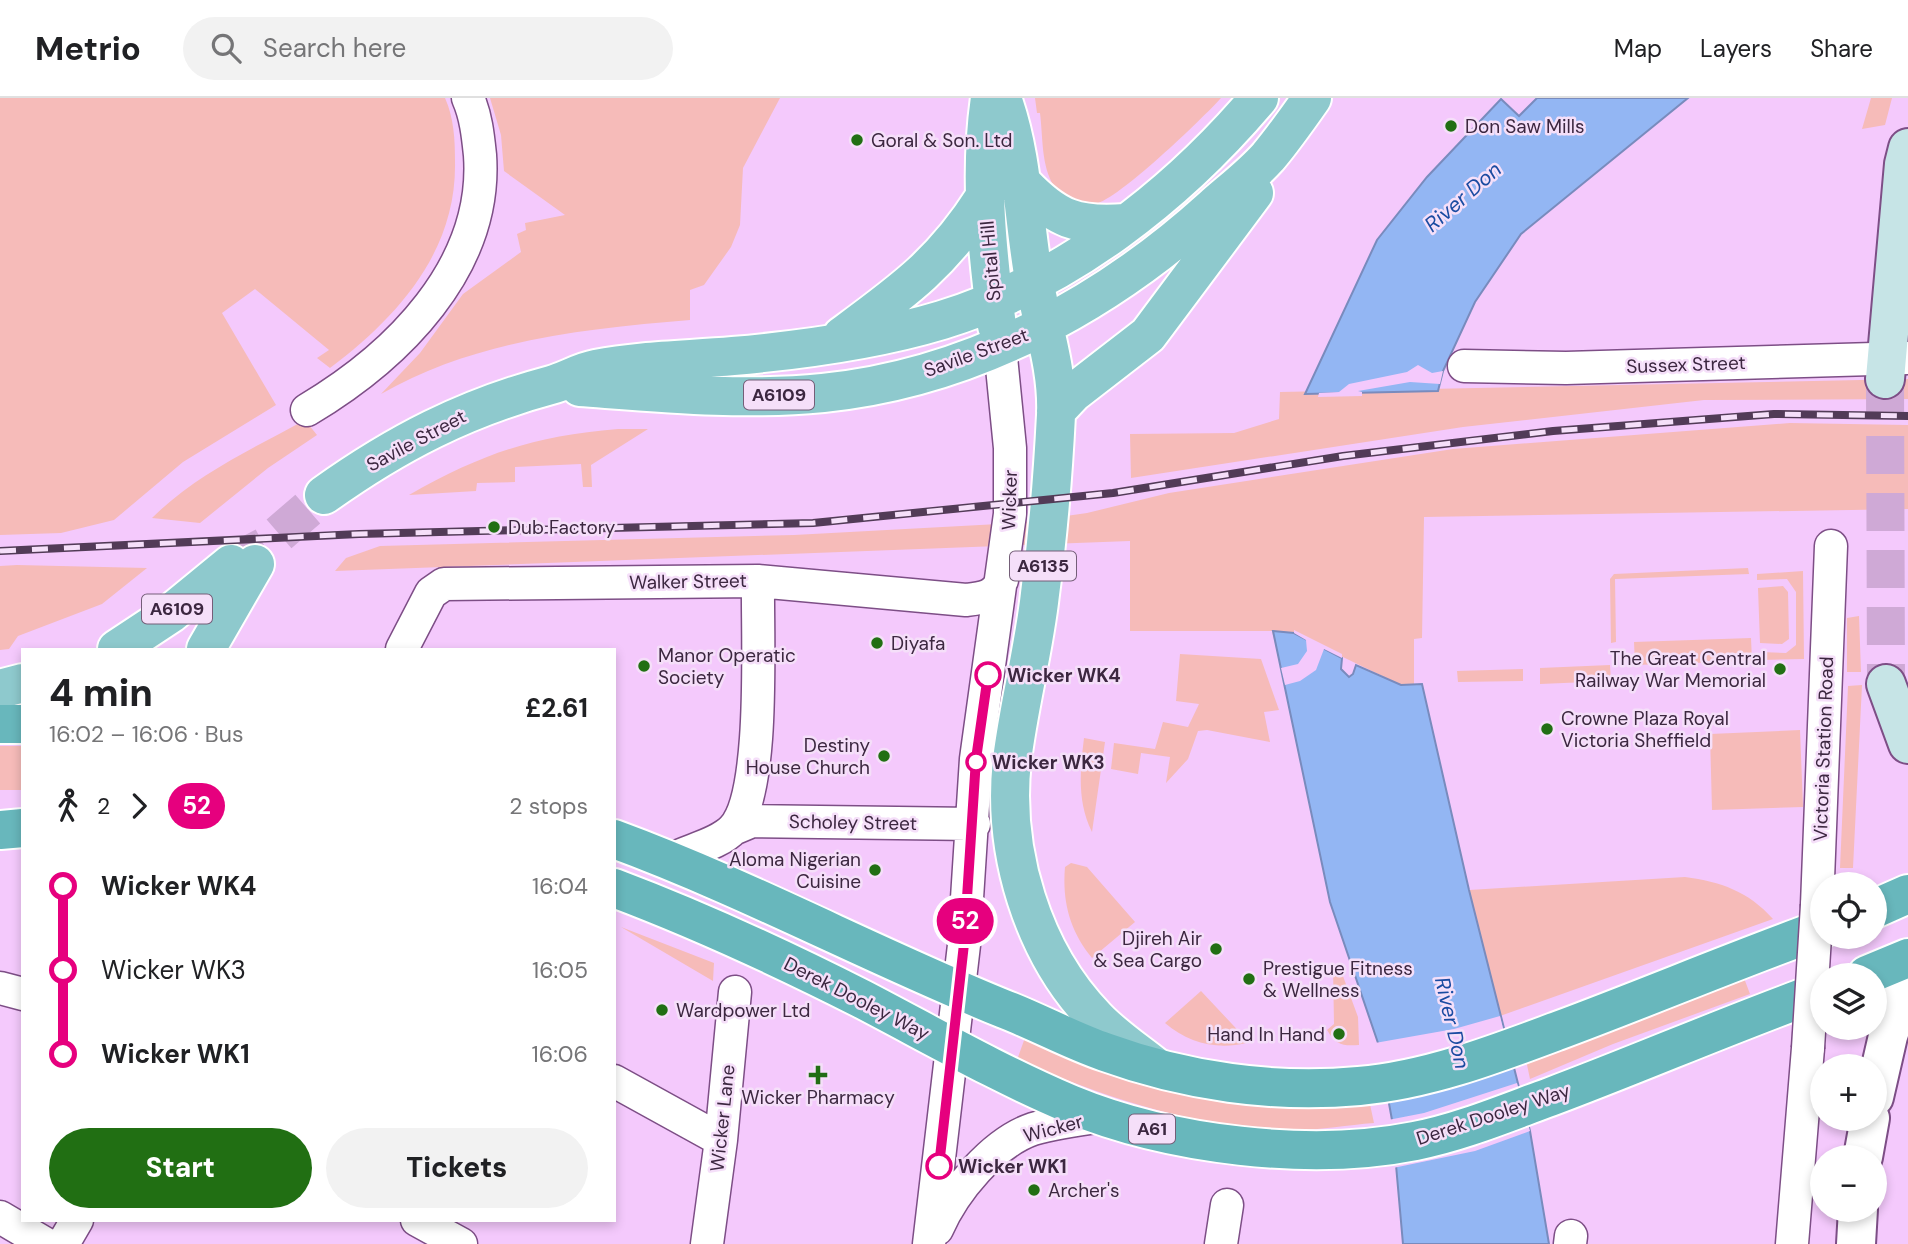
<!DOCTYPE html>
<meta charset="utf-8">
<style>
body{margin:0;font-family:"DM Sans",sans-serif;background:#f2f2f2;color:#202124;height:100vh;display:flex;flex-direction:column;font-size:26px;white-space:nowrap}
*{box-sizing:border-box;margin:0}
p{font-size:23px;color:#757577}
.icon{flex:none;width:38px;height:38px;fill:none;stroke:currentColor;stroke-width:2;stroke-linecap:round;stroke-linejoin:round}
.map{position:relative;flex:1;overflow:hidden}
.drawer{position:absolute;left:21px;top:550px;width:595px;height:574px;display:flex;flex-direction:column;background:#fff;border-radius:0px;box-shadow:0 4px 10px #0003}
.drawer>*{flex:none}
.badge{padding:0 14px;border-radius:23px;font-size:24px;line-height:46px}
.controls{position:absolute;left:1810px;top:774px;display:grid;gap:14px}
.controls a{display:grid;place-items:center;width:77px;height:77px;border-radius:50%;background:#fff;box-shadow:0 4px 10px #0003;font-size:35px}
.map>.badge{position:absolute;translate:-50% -50%;box-shadow:0 0 0 4px #fff}
.legs{display:flex;align-items:center;gap:10px;height:77px;padding:0 28px;font-size:23px}
.legs p{margin-inline-start:auto}
.summary{display:flex;align-items:center;justify-content:space-between;height:119px;padding:0 28px}
h1{font-size:38px;font-weight:800;line-height:52px}
.cta{display:flex;gap:14px;margin-top:auto;padding:14px 28px}
.cta a{flex:1;height:80px;border-radius:42px;background:#216f13;color:#fff;font-size:28px;font-weight:800;line-height:80px;text-align:center}
.cta a+a{background:#f2f2f2;color:#202124}
ul{padding:0 28px;list-style:none}
li{display:flex;align-items:center;gap:24px;height:84px;font-size:26px}
li i{display:grid;place-items:center;width:10px;height:100%;margin:0 9px;background:currentColor}
li i::after{content:'';width:18px;height:18px;margin:-9px;border:5px solid;border-radius:50%;background:#fff}
li p{margin-inline-start:auto}
li:first-child i{background:linear-gradient(#0000 50%,currentColor 0)}
li:last-child i{background:linear-gradient(currentColor 50%,#0000 0)}
header{display:flex;align-items:center;gap:42px;box-sizing:border-box;height:98px;padding:0 35px;background:#fff;border-bottom:2px solid #e0e0e0}
header strong{font-size:33px}
nav{display:flex;gap:38px;margin-inline-start:auto;font-size:24px}
.search{width:490px;height:63px;background:#f2f2f2;display:flex;align-items:center;gap:18px;box-sizing:border-box;padding:0 24px;border-radius:38px;color:#757577;font-size:26px}
.map>svg:first-child{display:block}
.green{fill:#f6bbb9}
.water{fill:#93b6f3;stroke:#798bbd;stroke-width:2}
.pier{fill:#f4c9fc}
.lines{fill:none;stroke-linecap:round;stroke-linejoin:round}
.secondary-tunnel{stroke:#cfa9d6;stroke-width:38;stroke-dasharray:38 19;stroke-linecap:butt}
.primary-tunnel{stroke:#cfa9d6;stroke-width:38;stroke-dasharray:38 19;stroke-linecap:butt}
.minor-casing{stroke:#7d4e86;stroke-width:35}
.tertiary-casing{stroke:#7d4e86;stroke-width:42}
.secondary-casing{stroke:#7d4e86;stroke-width:42}
.primary-casing{stroke:#fff;stroke-width:42}
.trunk-casing{stroke:#fff;stroke-width:42}
.minor{stroke:#fff;stroke-width:32}
.tertiary{stroke:#fff;stroke-width:38}
.secondary{stroke:#c6e4e6;stroke-width:38}
.primary{stroke:#8ec9cd;stroke-width:38}
.trunk{stroke:#68b7bc;stroke-width:38}
.rail-casing{stroke:#523b57;stroke-width:8}
.rail{stroke:#f5dff9;stroke-width:5;stroke-dasharray:16;stroke-linecap:butt}
.minor-bridge-casing{stroke:#7d4e86;stroke-width:35;stroke-linecap:butt}
.minor-bridge{stroke:#fff;stroke-width:32}
.line-1-casing{stroke:#fff;stroke-width:16}
.line-1{stroke:#e6007e;stroke-width:10}
.poi-dot{fill:#216f13;stroke:#f5dff9;stroke-width:2.5}
.stop-1-dot{fill:#fff;stroke:#e6007e;stroke-width:3.5}
.labels{text-anchor:middle;stroke-width:5;stroke-linejoin:round;paint-order:stroke}
.shield{fill:#f5dff9;stroke:#745e78;stroke-width:2}
.shield-label{font-size:18px;font-weight:bold;fill:#3c2740}
.poi-label{font-size:19px;fill:#3c2740;stroke:#f5dff9;text-anchor:start}
.street-label{font-size:19px;fill:#3c2740;stroke:#f5dff9}
.stop-label{font-size:19px;font-weight:bold;fill:#3c2740;stroke:#f5dff9;text-anchor:start}
.water-label{font-size:21px;font-style:italic;fill:#1a4ba1;stroke:#f5dff9}
</style>
<header>
<strong>Metrio</strong>
<div class="search"><svg class="icon" aria-label="search" viewBox="0 0 24 24"><circle cx="10" cy="10" r="6"/><path d="M15 15l6 6"/></svg>Search here</div>
<nav><a>Map</a><a>Layers</a><a>Share</a></nav>
</header>
<div class="map">
<svg width="1908" height="1146" viewBox="0 0 1908 1146">
<rect width="100%" height="100%" fill="#f4c9fc"/>
<path class="green" d="M 0,0 L 445,0 C 454,20 455,42 455,63 C 457,153 398,219 330,270 L 317,260 L 329,252 L 255,191 L 222,215 L 276,307 L 183,364 L 114,422 L 61,435 L 0,437 Z
M 490,0 L 780,0 L 743,70 L 740,127 L 731,149 L 704,187 L 690,192 L 690,222 C 583,231 475,242 381,296 L 420,255 L 463,196 L 521,154 L 517,136 L 526,132 L 525,125 L 565,117 L 504,73 L 501,37 Z
M 1035,0 L 1221,0 C 1203,20 1118,102 1095,106 C 1081,109 1062,100 1054,88 C 1041,68 1043,38 1040,15 L 1037,15 Z
M 1871,0 L 1892,0 L 1885,27 L 1862,31 Z
M 1908,281 L 1908,301 L 1704,302 L 1463,329 L 1131,380 L 1130,336 L 1234,335 L 1279,321 L 1280,294 Z
M 305,322 L 317,337 L 268,370 L 200,425 L 152,420 C 195,377 252,351 305,322 Z
M 1790,325 L 1908,327 L 1908,411 L 1424,419 L 1422,540 L 1414,541 L 1414,586 L 1401,587 L 1320,548 L 1281,570 L 1272,533 L 1130,533 L 1130,443 L 335,473 L 346,460 L 380,448 L 794,437 L 1017,425 L 1087,415 L 1169,395 L 1453,351 Z
M 618,331 L 648,331 L 591,367 L 592,389 L 583,389 L 581,366 L 515,369 L 515,384 L 477,385 L 476,393 L 409,397 C 483,355 534,338 618,331 Z
M 17,467 L 147,470 L 102,506 L 18,538 L 9,551 L 0,552 L 0,468 Z
M 1748,470 L 1749,476 L 1615,481 L 1616,544 L 1611,545 L 1610,481 L 1614,476 Z
M 1803,473 L 1804,561 L 1761,562 L 1761,554 L 1786,555 L 1796,547 L 1796,494 L 1787,481 L 1757,482 L 1757,476 Z
M 1783,488 L 1788,494 L 1789,541 L 1782,546 L 1760,545 L 1758,490 Z
M 1859,518 L 1861,574 L 1847,574 L 1847,520 Z
M 1751,540 L 1752,563 L 1635,567 L 1634,544 Z
M 1180,556 L 1261,561 L 1279,612 L 1264,614 L 1270,644 L 1207,632 L 1198,633 L 1188,661 L 1166,685 L 1170,659 L 1141,655 L 1138,676 L 1111,671 L 1114,645 L 1155,651 L 1163,624 L 1188,629 L 1199,606 L 1176,603 Z
M 1610,567 L 1611,583 L 1540,586 L 1540,570 Z
M 1523,571 L 1523,583 L 1458,584 L 1457,573 Z
M 1862,587 L 1853,770 L 1840,770 L 1848,588 Z
M 1800,632 L 1803,709 L 1712,712 L 1710,636 Z
M 1084,640 L 1105,644 L 1092,734 C 1077,704 1080,673 1084,640 Z
M 0,648 L 23,648 L 23,692 L 0,692 Z
M 1071,765 L 1087,769 L 1135,824 L 1092,860 C 1070,833 1062,804 1065,769 Z
M 1685,779 C 1721,784 1748,793 1773,821 L 1500,918 L 1469,792 Z
M 621,829 L 714,865 L 713,883 Z
M 1333,869 L 1340,870 L 1358,919 L 1359,947 C 1342,948 1336,947 1327,932 L 1334,926 Z
M 1744,880 L 1750,896 L 1613,946 L 1530,981 L 1526,962 Z
M 1201,893 L 1247,942 L 1246,945 C 1217,952 1188,945 1165,925 Z
M 1027,934 L 1368,997 L 1374,1025 C 1346,1027 1317,1033 1289,1032 C 1193,1030 1105,999 1017,962 Z"/>
<path class="water" d="M 1537,0 L 1688,0 L 1521,136 L 1475,204 L 1443,273 L 1438,293 L 1305,296 L 1377,142 L 1427,79 L 1501,1 L 1519,18 Z
M 1273,533 L 1294,535 L 1342,560 L 1341,571 L 1349,579 L 1353,576 L 1356,567 L 1401,587 L 1422,586 L 1469,792 L 1530,1033 L 1549,1146 L 1403,1146 L 1392,1022 L 1378,945 L 1330,804 Z"/>
<path class="pier" d="M 1418,267 L 1432,275 L 1443,273 L 1440,286 L 1410,284 L 1358,293 L 1362,294 L 1362,298 L 1318,299 L 1319,295 L 1339,294 L 1349,286 L 1407,274 Z
M 1294,532 L 1342,556 L 1342,560 L 1324,551 L 1316,572 L 1300,583 L 1285,587 L 1281,570 L 1298,566 L 1307,553 L 1306,542 L 1294,535 Z
M 1500,918 L 1512,967 L 1384,995 L 1375,945 L 1454,931 Z
M 1517,985 L 1530,1033 L 1475,1053 L 1393,1070 L 1388,1022 L 1424,1015 Z"/>
<g class="lines">
<path class="secondary-tunnel" d="M 1885,281 L 1886,586"/>
<path class="primary-tunnel" d="M 231,466 L 265,448 L 324,397"/>
<g class="minor-casing">
<path id="minor" d="M 1464,268 L 1566,270 L 1908,260
M 307,312 C 396,259 488,170 480,57 C 478,38 476,18 468,0
M 402,551 L 431,495 L 444,486 L 758,483 L 966,502 C 983,500 995,499 1002,482
M 733,731 L 752,723 L 974,726
M 670,762 C 689,752 719,746 733,731 C 766,696 757,535 758,483
M 1817,807 L 1831,448
M 0,890 L 23,896
M 614,983 L 721,1042
M 0,1119 L 46,1146
M 417,1122 L 461,1146
M 937,1131 C 954,1092 993,1045 1033,1031 C 1056,1024 1080,1021 1103,1018
M 63,1146 L 77,1122
M 707,1146 L 721,1042 L 735,894
M 929,1146 L 964,847 L 976,661 L 1010,416 L 1010,350 L 1000,249
M 1221,1146 L 1227,1107
M 1570,1146 L 1571,1138
M 1792,1146 L 1808,950"/>
</g>
<g class="tertiary-casing">
<path id="tertiary" d="M 1874,999 L 1888,938 L 1908,876
M 1863,1059 L 1870,1020
M 1856,1146 L 1858,1111"/>
</g>
<g class="secondary-casing">
<path id="secondary" d="M 1885,281 L 1904,66 L 1908,50
M 1886,586 L 1908,646"/>
</g>
<g class="primary-casing">
<path id="primary" d="M 990,0 C 979,76 987,152 997,228
M 1002,0 C 1024,61 1023,124 1035,187 C 1043,230 1058,272 1056,317 C 1053,376 1048,436 1040,496 C 1034,551 1019,606 1012,662 C 1002,753 1032,854 1096,920 C 1113,938 1134,952 1153,967
M 1023,86 C 1056,121 1077,129 1126,125
M 842,238 C 902,194 943,165 984,100
M 580,289 C 661,295 743,303 823,295 C 971,280 1105,207 1213,109 C 1231,93 1252,77 1268,59 C 1284,40 1298,20 1312,0
M 1056,313 L 1073,295 L 1148,237 L 1254,95
M 324,397 C 397,345 465,310 551,287 C 566,283 580,274 596,271 C 641,262 687,262 733,258 C 802,252 876,242 942,222 C 1066,184 1176,98 1259,0
M 117,551 L 170,516 L 231,466
M 206,551 L 255,466
M 0,591 L 23,585"/>
</g>
<g class="trunk-casing">
<path id="trunk" d="M 0,626 L 23,626
M 0,732 L 23,730
M 614,741 C 747,790 873,858 1004,911 C 1038,924 1070,942 1105,954 C 1185,983 1274,996 1359,988 C 1427,982 1493,957 1557,933 C 1646,900 1733,863 1822,831
M 614,790 C 699,822 781,860 862,901 C 931,937 999,976 1070,1006 C 1169,1047 1310,1064 1415,1043 C 1461,1034 1506,1015 1550,999 C 1641,965 1730,926 1822,893
M 1874,811 L 1908,796
M 1867,877 L 1908,860"/>
</g>
<use href="#minor" class="minor"/>
<use href="#tertiary" class="tertiary"/>
<use href="#secondary" class="secondary"/>
<use href="#primary" class="primary"/>
<use href="#trunk" class="trunk"/>
<g class="rail-casing">
<path id="rail" d="M 0,453 L 359,436 L 813,425 L 1113,395 L 1343,358 L 1553,333 L 1774,316 L 1908,318"/>
</g>
<use href="#rail" class="rail"/>
<g class="minor-bridge-casing">
<path id="minor-bridge" d="M 1808,950 L 1817,807"/>
</g>
<use href="#minor-bridge" class="minor-bridge"/>
</g>
<g class="lines">
<g class="line-1-casing">
<path id="line-1" d="M 939,1068 L 964,846 L 976,661 L 988,577"/>
</g>
<use href="#line-1" class="line-1"/>
</g>
<g class="poi-dot">
<circle cx="1451" cy="28" r="7"/>
<circle cx="857" cy="42" r="7"/>
<circle cx="494" cy="429" r="7"/>
<circle cx="877" cy="545" r="7"/>
<circle cx="644" cy="568" r="7"/>
<circle cx="1780" cy="571" r="7"/>
<circle cx="1547" cy="631" r="7"/>
<circle cx="884" cy="658" r="7"/>
<circle cx="875" cy="772" r="7"/>
<circle cx="1216" cy="851" r="7"/>
<circle cx="1249" cy="881" r="7"/>
<circle cx="662" cy="912" r="7"/>
<circle cx="1339" cy="936" r="7"/>
<path d="M814.5 966.5h7v7h7v7h-7v7h-7v-7h-7v-7h7z"/>
<circle cx="1034" cy="1092" r="7"/>
</g>
<g class="stop-1-dot">
<circle cx="988" cy="577" r="12"/>
<circle cx="976" cy="664" r="9"/>
<circle cx="939" cy="1068" r="12"/>
</g>
<g class="labels">
<g class="shield">
<rect x="744" y="282.5" width="70" height="29" rx="5"/>
<rect x="1010" y="453.5" width="66" height="29" rx="5"/>
<rect x="142" y="496.5" width="70" height="29" rx="5"/>
<rect x="1129" y="1016.5" width="46" height="29" rx="5"/>
</g>
<g class="shield-label">
<text x="779" y="303">A6109</text>
<text x="1043" y="474">A6135</text>
<text x="177" y="517">A6109</text>
<text x="1152" y="1037">A61</text>
</g>
<g class="poi-label">
<text x="1465" y="35">Don Saw Mills</text>
<text x="871" y="49">Goral &amp; Son. Ltd</text>
<text x="508" y="436">Dub Factory</text>
<text x="891" y="552">Diyafa</text>
<text x="658" y="564">Manor Operatic<tspan x="658" dy="22">Society</tspan></text>
<text x="1766" y="567" text-anchor="end">The Great Central<tspan x="1766" dy="22">Railway War Memorial</tspan></text>
<text x="1561" y="627">Crowne Plaza Royal<tspan x="1561" dy="22">Victoria Sheffield</tspan></text>
<text x="870" y="654" text-anchor="end">Destiny<tspan x="870" dy="22">House Church</tspan></text>
<text x="861" y="768" text-anchor="end">Aloma Nigerian<tspan x="861" dy="22">Cuisine</tspan></text>
<text x="1202" y="847" text-anchor="end">Djireh Air<tspan x="1202" dy="22">&amp; Sea Cargo</tspan></text>
<text x="1263" y="877">Prestigue Fitness<tspan x="1263" dy="22">&amp; Wellness</tspan></text>
<text x="676" y="919">Wardpower Ltd</text>
<text x="1325" y="943" text-anchor="end">Hand In Hand</text>
<text x="818" y="1006" text-anchor="middle">Wicker Pharmacy</text>
<text x="1048" y="1099">Archer's</text>
</g>
<g class="street-label">
<text transform="translate(990 163) rotate(-95)" y="7">Spital Hill</text>
<text transform="translate(976 254) rotate(-20)" y="7">Savile Street</text>
<text transform="translate(1686 266) rotate(-2)" y="7">Sussex Street</text>
<text transform="translate(416 342) rotate(-28)" y="7">Savile Street</text>
<text transform="translate(1009 402) rotate(-88)" y="7">Wicker</text>
<text transform="translate(688 483) rotate(-1)" y="7">Walker Street</text>
<text transform="translate(1823 651) rotate(-88)" y="7">Victoria Station Road</text>
<text transform="translate(853 724) rotate(1)" y="7">Scholey Street</text>
<text transform="translate(857 900) rotate(27)" y="7">Derek Dooley Way</text>
<text transform="translate(1493 1016) rotate(-18)" y="7">Derek Dooley Way</text>
<text transform="translate(722 1020) rotate(-84)" y="7">Wicker Lane</text>
<text transform="translate(1053 1030) rotate(-15)" y="7">Wicker</text>
</g>
<g class="stop-label">
<text x="1007" y="584">Wicker WK4</text>
<text x="992" y="671">Wicker WK3</text>
<text x="958" y="1075">Wicker WK1</text>
</g>
<g class="water-label">
<text transform="translate(1463 99) rotate(-41)" y="7">River Don</text>
<text transform="translate(1452 925) rotate(77)" y="7">River Don</text>
</g>
</g>
</svg>
<div class="controls">
<a><svg class="icon" aria-label="locate" viewBox="0 0 24 24"><circle cx="12" cy="12" r="6"/><path d="M12 2v4M12 18v4M2 12h4M18 12h4"/></svg></a>
<a><svg class="icon" aria-label="layers" viewBox="0 0 24 24"><path d="M12 4l9 5-9 5-9-5zM3 14l9 5 9-5"/></svg></a>
<a>+</a>
<a>−</a>
</div>
<b class="badge" style="left:965px;top:823px;background:#e6007e;color:#fff">52</b>
<section class="drawer">
<div class="summary"><div><h1>4 min</h1><p>16:02 – 16:06 · Bus</p></div><b>£2.61</b></div>
<div class="legs"><svg class="icon" aria-label="walk" viewBox="0 0 24 24"><circle cx="13" cy="4" r="2"/><path d="M13 8l-2 6 4 7M11 14l-3 7M7 12l3-4h3l4 4"/></svg>2<svg class="icon" aria-label="forward" viewBox="0 0 24 24"><path d="M9 5l7 7-7 7"/></svg><b class="badge" style="background:#e6007e;color:#fff">52</b><p>2 stops</p></div>
<ul>
<li><i style="color:#e6007e"></i><b>Wicker WK4</b><p>16:04</p></li>
<li><i style="color:#e6007e"></i><span>Wicker WK3</span><p>16:05</p></li>
<li><i style="color:#e6007e"></i><b>Wicker WK1</b><p>16:06</p></li>
</ul>
<div class="cta"><a>Start</a><a>Tickets</a></div>
</section>
</div>
